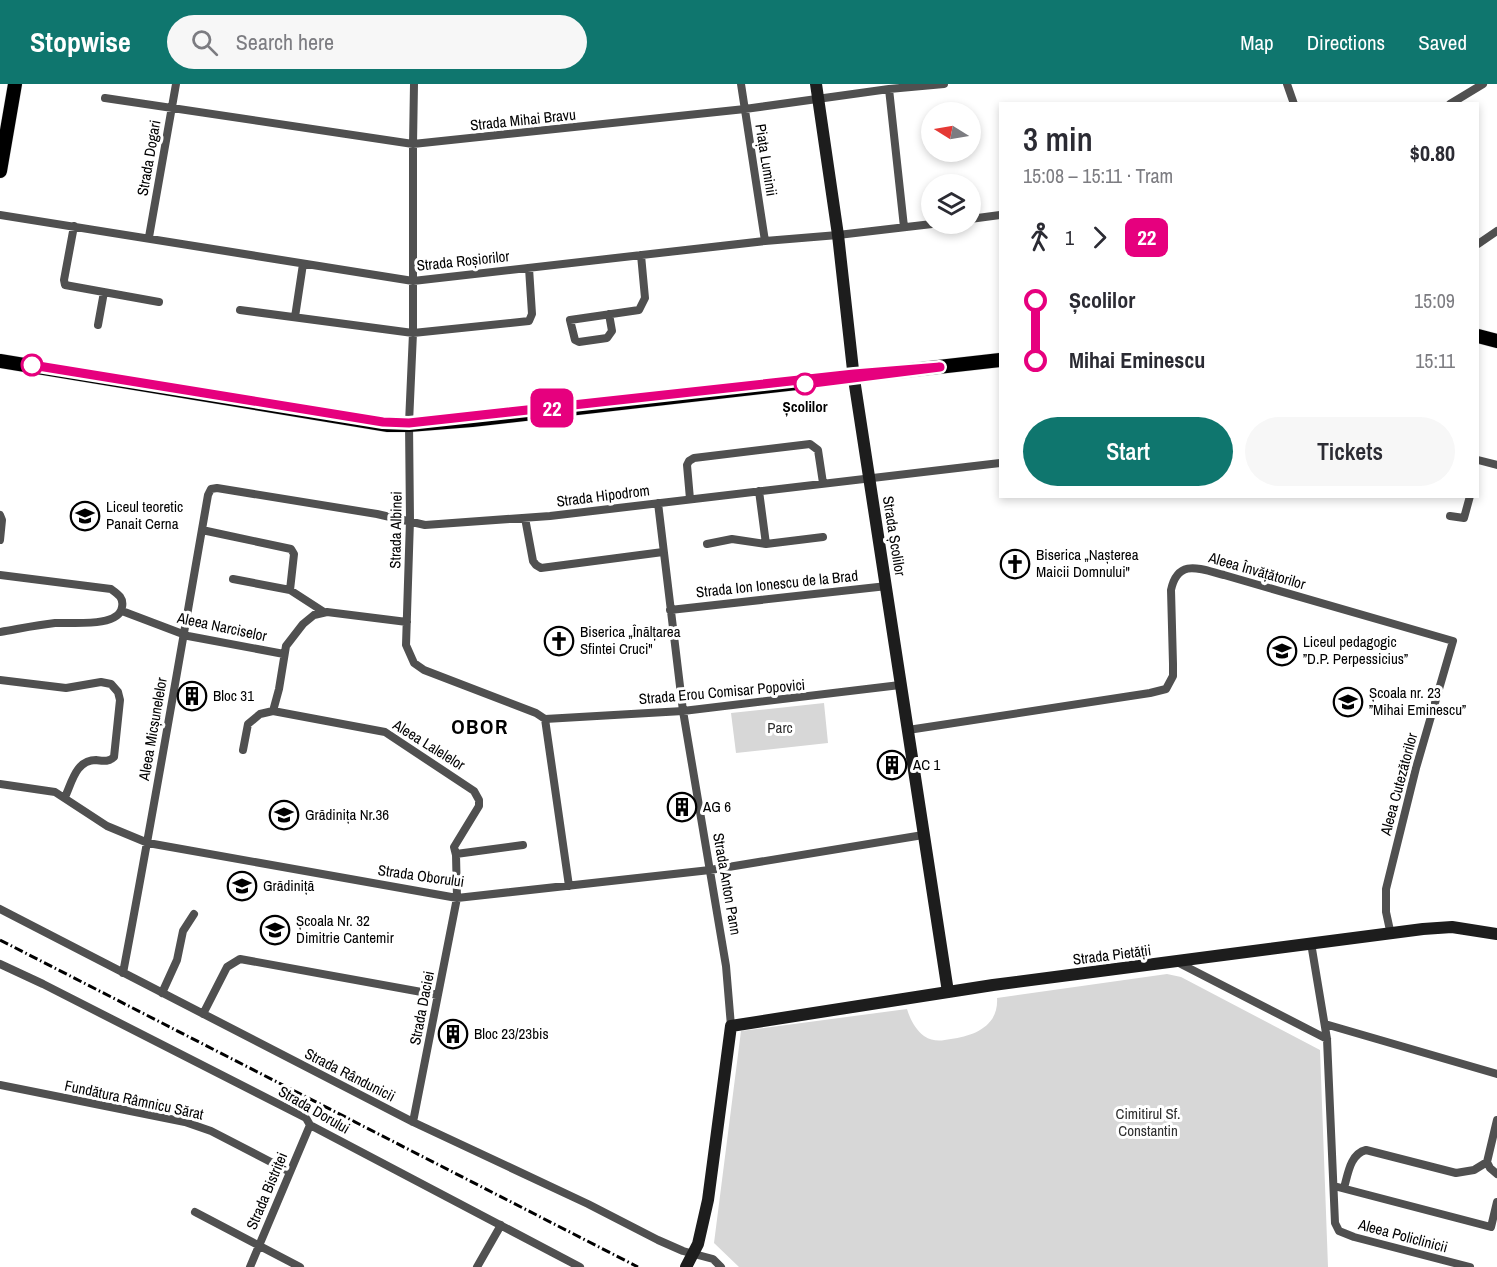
<!DOCTYPE html>
<meta charset="utf-8">
<style>
body{margin:0;font-family:"Archivo Narrow",sans-serif;background:#f7f7f7;color:#2b2b33;height:100vh;display:flex;flex-direction:column;font-size:22px;white-space:nowrap}
*{box-sizing:border-box;margin:0}
p{font-size:20px;color:#7c7c81}
.icon{flex:none;width:33px;height:33px;fill:none;stroke:currentColor;stroke-width:2;stroke-linecap:round;stroke-linejoin:round}
.map{position:relative;flex:1;overflow:hidden}
.details{position:absolute;left:999px;top:18px;width:480px;height:396px;display:flex;flex-direction:column;background:#fff;border-radius:0px;box-shadow:0 3px 9px #0003}
.details>*{flex:none}
.badge{padding:0 12px;border-radius:9px;font-size:21px;line-height:39px}
.needle{width:39px;rotate:281deg}
.fabs{position:absolute;left:921px;top:18px;display:grid;gap:12px}
.fabs a{display:grid;place-items:center;width:60px;height:60px;border-radius:50%;background:#fff;box-shadow:0 3px 9px #0003;font-size:30px}
.map>.badge{position:absolute;translate:-50% -50%;box-shadow:0 0 0 3px #fff}
.legs{display:flex;align-items:center;gap:9px;height:66px;padding:0 24px;font-size:20px}
.legs p{margin-inline-start:auto}
.head{display:flex;align-items:center;justify-content:space-between;height:102px;padding:0 24px}
h1{font-size:33px;font-weight:600;line-height:45px}
.cta{display:flex;gap:12px;margin-top:auto;padding:12px 24px}
.cta a{flex:1;height:69px;border-radius:36px;background:#0f766e;color:#fff;font-size:24px;font-weight:600;line-height:69px;text-align:center}
.cta a+a{background:#f7f7f7;color:#2b2b33}
ul{padding:0 24px;list-style:none}
li{display:flex;align-items:center;gap:21px;height:60px;font-size:22px}
li i{display:grid;place-items:center;width:9px;height:100%;margin:0 8px;background:currentColor}
li i::after{content:'';width:15px;height:15px;margin:-8px;border:4px solid;border-radius:50%;background:#fff}
li p{margin-inline-start:auto}
li:first-child i{background:linear-gradient(#0000 50%,currentColor 0)}
li:last-child i{background:linear-gradient(currentColor 50%,#0000 0)}
header{display:flex;align-items:center;gap:36px;box-sizing:border-box;height:84px;padding:0 30px;background:#0f766e;color:#fff}
header strong{font-size:28px}
nav{display:flex;gap:33px;margin-inline-start:auto;font-size:21px}
.search{width:420px;height:54px;background:#f7f7f7;display:flex;align-items:center;gap:15px;box-sizing:border-box;padding:0 21px;border-radius:33px;color:#7c7c81;font-size:22px}
.map>svg:first-child{display:block}
.green{fill:#d7d7d7}
.lines{fill:none;stroke-linecap:round;stroke-linejoin:round}
.primary-casing{stroke:#dbdbdb;stroke-width:15}
.street{stroke:#505050;stroke-width:8}
.secondary{stroke:#1d1d1d;stroke-width:12}
.primary{stroke:#000;stroke-width:14}
.tram{stroke:#000;stroke-width:1.5}
.rail{stroke:#000;stroke-width:3;stroke-dasharray:9 3 1.5 3;stroke-linecap:butt}
.line-1-casing{stroke:#fff;stroke-width:14}
.line-1{stroke:#e6007e;stroke-width:9}
.stop-1-dot{fill:#fff;stroke:#e6007e;stroke-width:3}
.labels{text-anchor:middle;stroke-width:6;stroke-linejoin:round;paint-order:stroke}
.street-label{font-size:15px;fill:#000;stroke:#fff}
.stop-label{font-size:15px;font-weight:bold;fill:#000;stroke:#fff}
.poi-label{font-size:15px;fill:#000;stroke:#fff;text-anchor:start}
.park-label{font-size:15px;fill:#2e2e2e;stroke:#fff}
.district-label{font-size:21px;font-weight:bold;letter-spacing:1.5px;fill:#000;stroke:#fff}
</style>
<header>
<strong>Stopwise</strong>
<div class="search"><svg class="icon" aria-label="search" viewBox="0 0 24 24"><circle cx="10" cy="10" r="6"/><path d="M15 15l6 6"/></svg>Search here</div>
<nav><a>Map</a><a>Directions</a><a>Saved</a></nav>
</header>
<div class="map">
<svg width="1497" height="1183" viewBox="0 0 1497 1183">
<rect width="100%" height="100%" fill="#fff"/>
<path class="green" d="M 824,619 L 828,659 L 736,669 L 731,629 Z
M 1167,890 L 1181,893 L 1320,966 L 1328,1183 L 739,1183 L 714,1159 L 741,947 L 907,925 C 910,935 915,945 924,952 C 933,958 941,957 951,955 C 974,952 999,942 997,914 Z"/>
<g class="lines">
<g class="primary-casing">
<path id="primary" d="M 0,87 L 15,0
M 1478,252 L 1497,257
M 0,277 L 388,341 L 409,341 L 472,336 L 1000,276"/>
</g>
<path class="street" d="M 414,0 L 413,60 L 413,249 L 409,339 L 410,436 L 406,561 L 414,579 L 424,586 L 536,629 L 545,635 L 569,802
M 741,0 L 765,157
M 1287,0 L 1294,20
M 889,5 L 904,143
M 105,14 L 413,60 L 745,25 L 889,5 L 944,0
M 1450,20 L 1483,0
M 0,131 L 413,197 L 765,157 L 838,151 L 932,140
M 970,135 L 1000,131
M 74,142 L 64,196 L 65,201 L 159,218
M 149,153 L 176,0
M 1478,160 L 1497,147
M 240,226 L 413,249 L 529,237 L 532,230 L 529,184
M 609,230 L 612,247 L 607,254 L 579,258 L 575,256 L 570,236 L 639,226 L 645,214 L 641,171
M 295,233 L 303,180
M 98,241 L 104,208
M 1478,376 L 1497,381
M 759,407 L 766,460
M 690,415 L 687,381 L 689,377 L 694,374 L 810,360 L 818,366 L 823,399
M 658,419 L 683,627 L 726,882 L 731,942
M 0,431 L 2,436 L 0,456
M 1450,432 L 1464,434 L 1470,412
M 525,434 L 533,477 L 536,481 L 541,484 L 663,468
M 202,446 L 291,465 L 294,470 L 290,506
M 707,460 L 732,455 L 766,460 L 823,453
M 0,491 L 111,505 C 118,510 124,514 122,523 C 119,544 71,538 55,539 C 36,541 18,545 0,548
M 233,495 L 290,506 L 324,528
M 670,526 L 887,502
M 122,527 L 188,552 L 284,570
M 407,538 L 327,528 L 314,531 L 303,540 L 286,562 L 279,605 L 273,627 L 385,648 L 474,707 L 479,716 L 479,722 L 454,763 L 456,771 L 457,814 L 413,1038
M 0,596 L 66,604 L 101,598 L 111,600 L 118,608 L 120,616 L 114,673 C 109,678 104,677 96,676 C 76,676 72,698 65,713
M 545,635 L 683,627 L 900,601
M 908,646 L 1150,609 L 1166,605 L 1173,592 L 1173,580 L 1171,506 C 1178,474 1200,485 1224,491 L 1453,557 L 1416,684 L 1386,805 L 1386,828 L 1391,851
M 243,666 L 248,640 L 260,630 L 273,627
M 0,700 L 55,708 L 107,742 L 148,759 L 457,814 L 710,786 L 923,751
M 456,770 L 523,761
M 0,825 L 413,1038 L 588,1120 L 658,1156 L 683,1167 L 713,1175 L 721,1183
M 1311,859 L 1327,955 L 1335,1139 L 1339,1147 L 1354,1153 L 1470,1183
M 1177,878 L 1327,955
M 0,880 L 43,900 L 306,1034 L 310,1041 L 580,1183
M 123,889 C 153,731 180,571 208,411 L 211,405 L 217,404 L 377,430 L 425,441 L 550,432 L 1000,379
M 162,909 L 177,876 L 183,847 L 194,830
M 203,930 L 227,883 L 240,875 L 438,911
M 1325,940 L 1497,990
M 0,1001 L 185,1038 L 211,1047 L 290,1088
M 1497,1036 L 1487,1078 L 1490,1084 L 1497,1090
M 1334,1102 L 1491,1143 L 1497,1118
M 1344,1104 C 1348,1090 1350,1070 1366,1066 L 1456,1089 L 1474,1086 L 1487,1078
M 195,1128 L 300,1183
M 250,1183 L 310,1041
M 477,1183 L 501,1141"/>
<path class="secondary" d="M 816,0 L 838,151 L 854,295 L 948,908
M 686,1183 L 698,1160 L 708,1116 L 731,942 L 993,901 L 1423,845 L 1452,843 L 1497,850"/>
<use href="#primary" class="primary"/>
<path class="tram" d="M 1478,250 L 1497,255
M 0,280 L 383,343 L 420,344 L 451,341 L 1000,276"/>
<path class="rail" d="M 0,856 L 638,1183"/>
</g>
<g class="lines">
<g class="line-1-casing">
<path id="line-1" d="M 32,281 L 383,338 L 409,339 L 854,290 L 940,283 L 805,300"/>
</g>
<use href="#line-1" class="line-1"/>
</g>
<defs>
<g id="university-ring" transform="scale(1.5)"><circle r="9.5" fill="#fff" stroke="#000" stroke-width="1.5"/><path d="M0-5L7-2L0 1L-7-2ZM-4 1L0 2.5L4 1V4Q0 6-4 4Z" fill="#000"/></g>
<g id="church-ring" transform="scale(1.5)"><circle r="9.5" fill="#fff" stroke="#000" stroke-width="1.5"/><path d="M-1.2-6h2.4v3.5h3.3v2.4h-3.3V6h-2.4V-.1h-3.3v-2.4h3.3Z" fill="#000"/></g>
<g id="building-ring" transform="scale(1.5)"><circle r="9.5" fill="#fff" stroke="#000" stroke-width="1.5"/><path d="M-4-6H4V6H1V3H-1V6H-4ZM-2.5-4.3h1.7v1.8h-1.7ZM.8-4.3h1.7v1.8H.8ZM-2.5-1h1.7V.8h-1.7ZM.8-1h1.7V.8H.8Z" fill="#000"/></g>
<g id="school-ring" transform="scale(1.5)"><circle r="9.5" fill="#fff" stroke="#000" stroke-width="1.5"/><path d="M0-5L7-2L0 1L-7-2ZM-4 1L0 2.5L4 1V4Q0 6-4 4Z" fill="#000"/></g>
</defs>
<g fill-rule="evenodd">
<use href="#university-ring" x="85" y="432"/>
<use href="#church-ring" x="1015" y="480"/>
<use href="#church-ring" x="559" y="557"/>
<use href="#university-ring" x="1282" y="567"/>
<use href="#building-ring" x="192" y="612"/>
<use href="#school-ring" x="1348" y="618"/>
<use href="#building-ring" x="892" y="681"/>
<use href="#building-ring" x="682" y="723"/>
<use href="#school-ring" x="284" y="731"/>
<use href="#school-ring" x="242" y="802"/>
<use href="#school-ring" x="275" y="846"/>
<use href="#building-ring" x="453" y="950"/>
</g>
<g class="stop-1-dot">
<circle cx="32" cy="281" r="10"/>
<circle cx="805" cy="300" r="10"/>
</g>
<g class="labels">
<g class="street-label">
<text transform="translate(523 36) rotate(-6)" y="5">Strada Mihai Bravu</text>
<text transform="translate(149 74) rotate(-80)" y="5">Strada Dogari</text>
<text transform="translate(766 76) rotate(81)" y="5">Piața Luminii</text>
<text transform="translate(463 177) rotate(-6)" y="5">Strada Roșiorilor</text>
<text transform="translate(603 412) rotate(-7)" y="5">Strada Hipodrom</text>
<text transform="translate(396 446) rotate(-89)" y="5">Strada Albinei</text>
<text transform="translate(894 452) rotate(81)" y="5">Strada Școlilor</text>
<text transform="translate(1257 487) rotate(16)" y="5">Aleea Învățătorilor</text>
<text transform="translate(777 500) rotate(-6)" y="5">Strada Ion Ionescu de la Brad</text>
<text transform="translate(222 543) rotate(12)" y="5">Aleea Narciselor</text>
<text transform="translate(722 608) rotate(-5)" y="5">Strada Erou Comisar Popovici</text>
<text transform="translate(153 645) rotate(-80)" y="5">Aleea Micșunelelor</text>
<text transform="translate(429 661) rotate(32)" y="5">Aleea Lalelelor</text>
<text transform="translate(1399 700) rotate(-75)" y="5">Aleea Cutezătorilor</text>
<text transform="translate(421 792) rotate(8)" y="5">Strada Oborului</text>
<text transform="translate(727 800) rotate(80)" y="5">Strada Anton Pann</text>
<text transform="translate(1112 871) rotate(-7)" y="5">Strada Pietății</text>
<text transform="translate(422 924) rotate(-79)" y="5">Strada Daciei</text>
<text transform="translate(350 991) rotate(27)" y="5">Strada Rândunicii</text>
<text transform="translate(134 1016) rotate(12)" y="5">Fundătura Râmnicu Sărat</text>
<text transform="translate(314 1026) rotate(30)" y="5">Strada Dorului</text>
<text transform="translate(267 1107) rotate(-67)" y="5">Strada Bistriței</text>
<text transform="translate(1403 1152) rotate(15)" y="5">Aleea Policlinicii</text>
</g>
<g class="stop-label">
<text x="805" y="328">Școlilor</text>
</g>
<g class="poi-label">
<text x="106" y="428">Liceul teoretic<tspan x="106" dy="17">Panait Cerna</tspan></text>
<text x="1036" y="476">Biserica „Nașterea<tspan x="1036" dy="17">Maicii Domnului"</tspan></text>
<text x="580" y="553">Biserica „Înălțarea<tspan x="580" dy="17">Sfintei Cruci"</tspan></text>
<text x="1303" y="563">Liceul pedagogic<tspan x="1303" dy="17">”D.P. Perpessicius”</tspan></text>
<text x="1369" y="614">Școala nr. 23<tspan x="1369" dy="17">”Mihai Eminescu”</tspan></text>
<text x="213" y="617">Bloc 31</text>
<text x="913" y="686">AC 1</text>
<text x="703" y="728">AG 6</text>
<text x="305" y="736">Grădinița Nr.36</text>
<text x="263" y="807">Grădiniță</text>
<text x="296" y="842">Școala Nr. 32<tspan x="296" dy="17">Dimitrie Cantemir</tspan></text>
<text x="474" y="955">Bloc 23/23bis</text>
</g>
<g class="park-label">
<text x="780" y="649">Parc</text>
<text x="1148" y="1035">Cimitirul Sf.<tspan x="1148" dy="17">Constantin</tspan></text>
</g>
<g class="district-label">
<text x="480" y="650">OBOR</text>
</g>
</g>
</svg>
<div class="fabs">
<a><svg class="needle" viewBox="-14 -14 28 28"><path d="M0-13l5 13h-10z" fill="#e53935"/><path d="M0 13l5-13h-10z" fill="#7c7c81"/></svg></a>
<a><svg class="icon" aria-label="layers" viewBox="0 0 24 24"><path d="M12 4l9 5-9 5-9-5zM3 14l9 5 9-5"/></svg></a>
</div>
<b class="badge" style="left:552px;top:324px;background:#e6007e;color:#fff">22</b>
<section class="details">
<div class="head"><div><h1>3 min</h1><p>15:08 – 15:11 · Tram</p></div><b>$0.80</b></div>
<div class="legs"><svg class="icon" aria-label="walk" viewBox="0 0 24 24"><circle cx="13" cy="4" r="2"/><path d="M13 8l-2 6 4 7M11 14l-3 7M7 12l3-4h3l4 4"/></svg>1<svg class="icon" aria-label="forward" viewBox="0 0 24 24"><path d="M9 5l7 7-7 7"/></svg><b class="badge" style="background:#e6007e;color:#fff">22</b></div>
<ul>
<li><i style="color:#e6007e"></i><b>Școlilor</b><p>15:09</p></li>
<li><i style="color:#e6007e"></i><b>Mihai Eminescu</b><p>15:11</p></li>
</ul>
<div class="cta"><a>Start</a><a>Tickets</a></div>
</section>
</div>
